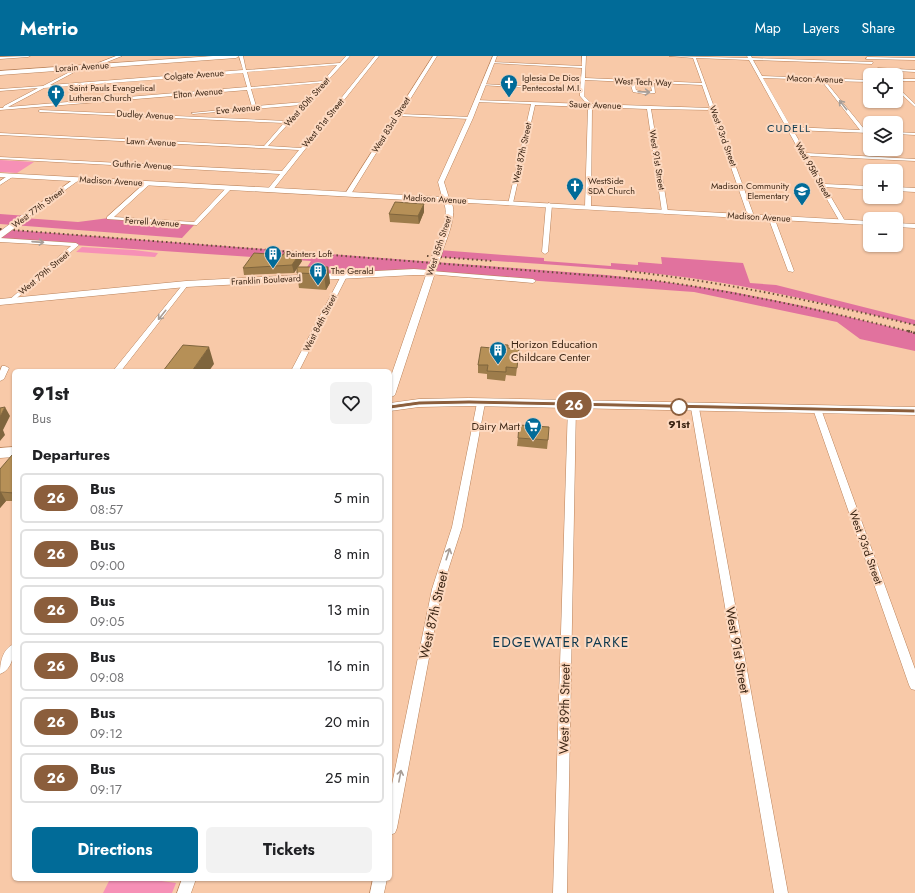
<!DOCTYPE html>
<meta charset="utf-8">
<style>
body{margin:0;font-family:Jost,sans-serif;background:#f2f2f2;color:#202124;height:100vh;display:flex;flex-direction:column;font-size:15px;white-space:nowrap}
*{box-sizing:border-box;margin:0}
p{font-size:13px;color:#757577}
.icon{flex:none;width:22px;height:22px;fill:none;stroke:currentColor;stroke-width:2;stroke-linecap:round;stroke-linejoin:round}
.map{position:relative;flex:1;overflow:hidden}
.drawer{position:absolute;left:12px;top:313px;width:380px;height:512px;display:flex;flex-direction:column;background:#fff;border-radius:6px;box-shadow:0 1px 3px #0004}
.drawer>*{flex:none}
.badge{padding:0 8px;border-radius:13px;font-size:14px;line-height:26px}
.fabs{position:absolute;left:863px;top:12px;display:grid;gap:8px}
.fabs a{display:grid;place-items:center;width:40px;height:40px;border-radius:6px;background:#fff;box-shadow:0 1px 3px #0004;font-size:20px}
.map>.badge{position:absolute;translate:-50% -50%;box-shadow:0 0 0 2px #fff}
h2{padding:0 20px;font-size:15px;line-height:36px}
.round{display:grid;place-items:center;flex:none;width:42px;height:42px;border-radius:6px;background:#f2f2f2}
.overview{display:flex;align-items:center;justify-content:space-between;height:68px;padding:0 20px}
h1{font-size:19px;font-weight:700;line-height:30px}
.button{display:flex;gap:8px;margin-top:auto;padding:8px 20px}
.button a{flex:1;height:46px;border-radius:6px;background:#016b98;color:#fff;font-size:16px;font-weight:700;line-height:46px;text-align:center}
.button a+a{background:#f2f2f2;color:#202124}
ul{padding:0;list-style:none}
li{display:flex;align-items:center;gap:12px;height:50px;margin:0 8px 6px;padding:0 12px;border:2px solid #e0e0e0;border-radius:6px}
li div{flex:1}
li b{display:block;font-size:15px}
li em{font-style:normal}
li .badge{min-width:44px;font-weight:700;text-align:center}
header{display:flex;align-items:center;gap:24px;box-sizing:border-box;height:56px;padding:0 20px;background:#016b98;color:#fff}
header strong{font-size:19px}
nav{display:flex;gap:22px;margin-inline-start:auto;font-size:14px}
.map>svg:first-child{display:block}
.green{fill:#f690b6}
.forest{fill:#e1729e}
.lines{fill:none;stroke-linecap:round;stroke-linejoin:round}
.street-casing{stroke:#b9825a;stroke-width:1}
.secondary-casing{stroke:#b9825a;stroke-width:1}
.primary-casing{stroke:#b9825a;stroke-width:1}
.street{fill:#fff;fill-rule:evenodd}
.secondary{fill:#fff;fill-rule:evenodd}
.primary{fill:#fff;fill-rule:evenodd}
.rail-far1{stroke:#664b36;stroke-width:2;stroke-dasharray:1.5 3;stroke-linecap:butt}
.rail{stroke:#664b36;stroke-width:2.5;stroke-dasharray:2 3.5;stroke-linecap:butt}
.street-bridge-casing{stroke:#b9825a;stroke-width:7;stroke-linecap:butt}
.secondary-bridge-casing{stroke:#b9825a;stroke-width:9;stroke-linecap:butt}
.street-bridge{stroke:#fff;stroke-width:6}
.secondary-bridge{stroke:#fff;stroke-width:8}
.wall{fill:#9d7c4b}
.shaded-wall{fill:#7f653d}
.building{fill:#b69057;stroke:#7f653d}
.oneway{stroke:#a79d96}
.line{fill:#8b5e3c;stroke:#fff}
.stop-dot{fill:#fff;stroke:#8b5e3c;stroke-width:2}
.labels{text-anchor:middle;stroke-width:4;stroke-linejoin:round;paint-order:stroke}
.far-street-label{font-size:9px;fill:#3c2615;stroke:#fdd9c0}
.far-poi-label{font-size:9px;fill:#3c2615;stroke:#fdd9c0;text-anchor:start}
.far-quarter-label{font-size:11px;letter-spacing:1px;fill:#0d384e;stroke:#fdd9c0}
.poi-label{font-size:11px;fill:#3c2615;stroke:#fdd9c0;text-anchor:start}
.stop-label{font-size:11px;font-weight:bold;fill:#3c2615;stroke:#fdd9c0}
.street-label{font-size:11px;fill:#3c2615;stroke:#fdd9c0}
.near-street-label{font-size:13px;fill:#3c2615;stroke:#fdd9c0}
.near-neighbourhood-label{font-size:14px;letter-spacing:1px;fill:#0d384e;stroke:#fdd9c0}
</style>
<header>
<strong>Metrio</strong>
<nav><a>Map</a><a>Layers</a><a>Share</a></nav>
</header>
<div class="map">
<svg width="915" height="837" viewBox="0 0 915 837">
<rect width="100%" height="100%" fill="#f8c9a8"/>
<path class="green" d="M 0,104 L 34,106 L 17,117 L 0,116 Z
M 82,191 L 134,194 L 158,197 L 155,201 L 76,196 Z
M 110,823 L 147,823 L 176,827 L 172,837 L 103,837 Z"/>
<path class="forest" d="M 0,158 L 27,160 L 24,162 L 78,166 L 109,162 L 195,168 L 182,182 L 0,168 Z
M 0,173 L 606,219 L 651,224 L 728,235 L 803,250 L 915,277 L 915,295 L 860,283 L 837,266 L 694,236 L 414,216 L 300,222 L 311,205 L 0,184 Z
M 439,194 L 544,202 L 544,205 L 611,210 L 611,207 L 638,209 L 638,206 L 662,208 L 661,201 L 743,207 L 750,227 L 776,229 L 915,264 L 915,269 C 849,253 784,237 717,226 C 624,211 530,208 437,201 Z"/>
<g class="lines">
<g class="street-casing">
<path id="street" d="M 30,0 L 28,1 L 0,3 L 0,1 Z
M 239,0 L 243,0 L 246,14 L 340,7 L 346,0 L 350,0 L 268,90 L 301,92 L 375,0 L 379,0 L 272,135 L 267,134 L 280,118 L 0,103 L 0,101 L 282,115 L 299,94 L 0,79 L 0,77 L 264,90 L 284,67 L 40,56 L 38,55 L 40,54 L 287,65 L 301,49 L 193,58 L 191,57 L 252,51 L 247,34 L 0,54 L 0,52 L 3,52 L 4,50 L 38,32 L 0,35 L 0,33 L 43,30 L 81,10 L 82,12 L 50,29 L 243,14 ZM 337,9 L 323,25 L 251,31 L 247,16 ZM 243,17 L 247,31 L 8,51 L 44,32 ZM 321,27 L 304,46 L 256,50 L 251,33 Z
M 433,0 L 437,0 L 401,58 L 470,61 L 472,62 L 470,63 L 399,60 L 351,138 L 346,139 L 345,138 Z
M 582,0 L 586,0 L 585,22 L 702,27 L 693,2 L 669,0 L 748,2 L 747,0 L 751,0 L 752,2 L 873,6 L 872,8 L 753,4 L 762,20 L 870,24 L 870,26 L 825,25 L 865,74 L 870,75 L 870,77 L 793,74 L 806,97 L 915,103 L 915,105 L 808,100 L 824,128 L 870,130 L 870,134 L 825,131 L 845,165 L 840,166 L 801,98 L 749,4 L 696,2 L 754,160 L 753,161 L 748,160 L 711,54 L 651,53 L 668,156 L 665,158 L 662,156 L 647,53 L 592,51 L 591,151 L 588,153 L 585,151 L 588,51 L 535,49 L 513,147 L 508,148 L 531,48 L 476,46 L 475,44 L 587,48 L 580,40 L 580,35 L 480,29 L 482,28 L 580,33 L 582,12 L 490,7 L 492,6 L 582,10 ZM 763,22 L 821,24 L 860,74 L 791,71 ZM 585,24 L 630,26 L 633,36 L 644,38 L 655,37 L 654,27 L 702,29 L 710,52 L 592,48 L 584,40 ZM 634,26 L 650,27 L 652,35 L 644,36 L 636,34 Z
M 867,1 L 915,2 L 915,4 L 866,3 Z
M 878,12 L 915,14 L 915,16 L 877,14 Z
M 896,23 L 915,23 L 915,25 L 896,25 Z
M 896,30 L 915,48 L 915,51 L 896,33 Z
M 896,76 L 915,77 L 915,79 L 896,78 Z
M 9,119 L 14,120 L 0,129 L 0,125 Z
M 74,123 L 79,124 L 25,163 L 21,163 L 21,161 Z
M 146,126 L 151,127 L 114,161 L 194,166 L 227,131 L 232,132 L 197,169 L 107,163 L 107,161 Z
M 896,131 L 915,132 L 915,136 L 896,135 Z
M 549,147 L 552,149 L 548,196 L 545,198 L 542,196 L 546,149 Z
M 771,159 L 774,161 L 794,215 L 793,216 L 788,215 L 768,161 Z
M 0,182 L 76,187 L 79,189 L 11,247 L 9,246 L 9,244 L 71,190 L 0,186 Z
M 431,215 L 533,223 L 536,225 L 533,227 L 429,218 L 429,216 Z
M 344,218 L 347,220 L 299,315 L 291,315 L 341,220 Z
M 186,226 L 188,227 L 188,229 L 121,315 L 113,315 L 184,227 Z
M 2,310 L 5,310 L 9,312 L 4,323 L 0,325 L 0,315 Z
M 481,344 L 485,347 L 462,471 L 442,533 L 397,772 L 395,777 L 390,779 L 390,738 L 432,533 L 452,471 L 477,347 Z
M 572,346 L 576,349 L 567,837 L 553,837 L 568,349 Z
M 695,349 L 699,352 L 788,837 L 774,837 L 691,352 Z
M 817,350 L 821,353 L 915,613 L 915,634 L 911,633 L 909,629 L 813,353 Z
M 14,588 C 14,599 12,614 0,618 C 0,607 2,593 14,588 Z
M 182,823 L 196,823 L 191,837 L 177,837 Z
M 373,823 L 387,823 L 384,837 L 370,837 Z"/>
</g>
<g class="secondary-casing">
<path id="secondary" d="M 116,0 L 122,0 L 92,12 L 88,11 Z
M 493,0 L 497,0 L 473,62 L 444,126 L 449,142 L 870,165 L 870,169 L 451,146 C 458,157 447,182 443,194 L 439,196 L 435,194 C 439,182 451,157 443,146 L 0,121 L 0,117 L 442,141 L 438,126 L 467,62 Z
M 896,167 L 915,168 L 915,172 L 896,171 Z
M 432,210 L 436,213 L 435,217 L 395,339 L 390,342 L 390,323 L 426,219 L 414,219 L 186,231 L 0,249 L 0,243 L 186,225 L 414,213 L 427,214 L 429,211 Z"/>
</g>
<g class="primary-casing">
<path id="primary" d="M 213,0 L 239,0 L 236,2 L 0,19 L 0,15 Z
M 469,342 L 915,351 L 915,359 L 469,350 L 419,351 L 390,355 L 390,347 L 419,343 Z
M 14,391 L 14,401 L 0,402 L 0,392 Z"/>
</g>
<use href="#street" class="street"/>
<use href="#secondary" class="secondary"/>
<use href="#primary" class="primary"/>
<path class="rail-far1" d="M 0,173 L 651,224 C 739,236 826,255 912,276
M 427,200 L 493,205
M 626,215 C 724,226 819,246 915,269"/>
<path class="rail" d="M 908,275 L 915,277"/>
<g class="street-bridge-casing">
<path id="street-bridge" d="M 0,179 L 23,162"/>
</g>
<g class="secondary-bridge-casing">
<path id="secondary-bridge" d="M 432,213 L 439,194"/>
</g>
<use href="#street-bridge" class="street-bridge"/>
<use href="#secondary-bridge" class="secondary-bridge"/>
</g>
<path class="wall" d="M 424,148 L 424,156 L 419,168 L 390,166 L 389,158 Z
M 302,205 L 298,211 L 328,211 L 330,227 L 326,234 L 299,232 L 297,217 L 297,212 L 294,217 L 244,219 L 243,212 Z
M 508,292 L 519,293 L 516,320 L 506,319 L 505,325 L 487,323 L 487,318 L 478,317 L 478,309 Z
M 518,382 L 548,384 L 547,393 L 517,390 Z
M 14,400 L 14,445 L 6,445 L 0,452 L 0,413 Z"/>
<path class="shaded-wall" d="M 424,148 L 424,156 L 419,168 L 418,160 Z
M 300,197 L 302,205 L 294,217 L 292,209 Z
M 328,211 L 330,227 L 326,234 L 324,218 Z
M 209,291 L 214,308 L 209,315 L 192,315 Z
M 5,351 L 10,360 L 3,374 L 5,379 L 0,385 L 0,361 Z
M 0,436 L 1,436 L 6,445 L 0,452 Z"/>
<path class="building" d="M 395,146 L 424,148 L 418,160 L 389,158 Z
M 285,196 L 300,197 L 292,209 L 243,212 L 254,197 L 283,199 Z
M 297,211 L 328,211 L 324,218 L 297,217 Z
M 492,288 L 508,289 L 508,292 L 519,293 L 517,312 L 506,311 L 506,316 L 487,315 L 488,309 L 478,309 L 481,291 L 492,292 Z
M 183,289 L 209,291 L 192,315 L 163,315 Z
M 5,351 L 0,361 L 0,352 Z
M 519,369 L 549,371 L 548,384 L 518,382 Z
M 12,399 L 14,400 L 14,437 L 1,436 L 0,436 L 0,413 Z"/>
<defs><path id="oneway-shaft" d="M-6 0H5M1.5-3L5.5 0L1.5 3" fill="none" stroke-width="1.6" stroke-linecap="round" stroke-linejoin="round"/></defs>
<g class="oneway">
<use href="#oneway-shaft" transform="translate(644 36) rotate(2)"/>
<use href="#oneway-shaft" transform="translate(843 49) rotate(-128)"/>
<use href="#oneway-shaft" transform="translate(38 186) rotate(4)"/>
<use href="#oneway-shaft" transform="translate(162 259) rotate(129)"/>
<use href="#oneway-shaft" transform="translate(448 498) rotate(-72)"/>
<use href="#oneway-shaft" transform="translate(400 720) rotate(-79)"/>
</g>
<path class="line" d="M 469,344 L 915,353 L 915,357 L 469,348 L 419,349 L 390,353 L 386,351 L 390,349 L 419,345 Z"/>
<defs>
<g id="church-pin" transform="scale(0.9)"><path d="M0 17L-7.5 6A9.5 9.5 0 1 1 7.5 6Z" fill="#016b98" stroke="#fdd9c0"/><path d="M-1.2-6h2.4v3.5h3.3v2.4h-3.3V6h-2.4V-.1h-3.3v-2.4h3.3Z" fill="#fff"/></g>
<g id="school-pin" transform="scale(0.9)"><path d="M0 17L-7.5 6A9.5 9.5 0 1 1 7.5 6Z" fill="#016b98" stroke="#fdd9c0"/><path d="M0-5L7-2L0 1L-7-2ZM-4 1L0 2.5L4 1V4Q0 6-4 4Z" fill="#fff"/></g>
<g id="building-pin" transform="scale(0.9)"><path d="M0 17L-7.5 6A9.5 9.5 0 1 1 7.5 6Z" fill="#016b98" stroke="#fdd9c0"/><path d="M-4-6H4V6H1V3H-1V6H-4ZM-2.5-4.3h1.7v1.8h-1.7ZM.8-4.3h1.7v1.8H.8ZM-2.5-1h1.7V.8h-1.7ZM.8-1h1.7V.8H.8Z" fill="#fff"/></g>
<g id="supermarket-pin" transform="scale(0.9)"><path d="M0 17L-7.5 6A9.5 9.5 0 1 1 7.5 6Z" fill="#016b98" stroke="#fdd9c0"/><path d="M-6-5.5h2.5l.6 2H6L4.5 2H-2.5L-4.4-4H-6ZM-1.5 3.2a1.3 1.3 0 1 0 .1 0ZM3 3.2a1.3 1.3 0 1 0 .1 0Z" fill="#fff"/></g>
</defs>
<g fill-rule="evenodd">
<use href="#church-pin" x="509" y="27"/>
<use href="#church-pin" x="56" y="37"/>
<use href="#church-pin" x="575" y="130"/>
<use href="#school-pin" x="802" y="135"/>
<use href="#building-pin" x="273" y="198"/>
<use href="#building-pin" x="318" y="215"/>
<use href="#building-pin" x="498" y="294"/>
<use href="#supermarket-pin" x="533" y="370"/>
</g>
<circle class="stop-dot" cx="679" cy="351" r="8"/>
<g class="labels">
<g class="far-street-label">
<text transform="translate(82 11) rotate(-4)" y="3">Lorain Avenue</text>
<text transform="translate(194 19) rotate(-4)" y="3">Colgate Avenue</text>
<text transform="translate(815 23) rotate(2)" y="3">Macon Avenue</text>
<text transform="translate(643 26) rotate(2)" y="3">West Tech Way</text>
<text transform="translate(198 37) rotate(-5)" y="3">Elton Avenue</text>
<text transform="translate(307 46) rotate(-48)" y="3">West 80th Street</text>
<text transform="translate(595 49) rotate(2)" y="3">Sauer Avenue</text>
<text transform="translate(238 53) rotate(-5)" y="3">Eve Avenue</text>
<text transform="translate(145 59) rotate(3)" y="3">Dudley Avenue</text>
<text transform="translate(323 67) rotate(-51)" y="3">West 81st Street</text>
<text transform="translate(391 69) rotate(-58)" y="3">West 83rd Street</text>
<text transform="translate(723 80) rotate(70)" y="3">West 93rd Street</text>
<text transform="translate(151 86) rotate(3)" y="3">Lawn Avenue</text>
<text transform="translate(522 97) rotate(-78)" y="3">West 87th Street</text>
<text transform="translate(657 104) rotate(81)" y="3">West 91st Street</text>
<text transform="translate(142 109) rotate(3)" y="3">Guthrie Avenue</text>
<text transform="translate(813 114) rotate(60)" y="3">West 95th Street</text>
<text transform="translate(111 125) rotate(3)" y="3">Madison Avenue</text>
<text transform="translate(435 143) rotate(3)" y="3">Madison Avenue</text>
<text transform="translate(38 152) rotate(-36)" y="3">West 77th Street</text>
<text transform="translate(759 161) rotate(3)" y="3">Madison Avenue</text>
<text transform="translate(152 166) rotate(4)" y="3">Ferrell Avenue</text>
<text transform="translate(439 190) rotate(-72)" y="3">West 85th Street</text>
<text transform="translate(44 217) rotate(-40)" y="3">West 79th Street</text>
<text transform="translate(266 224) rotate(-3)" y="3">Franklin Boulevard</text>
<text transform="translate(320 267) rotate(-63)" y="3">West 84th Street</text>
</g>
<g class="far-poi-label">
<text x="522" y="25">Iglesia De Dios<tspan x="522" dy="10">Pentecostal M.I.</tspan></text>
<text x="69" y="35">Saint Pauls Evangelical<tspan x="69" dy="10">Lutheran Church</tspan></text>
<text x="588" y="128">WestSide<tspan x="588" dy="10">SDA Church</tspan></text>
<text x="789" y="133" text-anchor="end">Madison Community<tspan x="789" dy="10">Elementary</tspan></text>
<text x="286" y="201">Painters Loft</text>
<text x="331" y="218">The Gerald</text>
</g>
<g class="far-quarter-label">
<text x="789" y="76">CUDELL</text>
</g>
<g class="poi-label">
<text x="511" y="292">Horizon Education<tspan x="511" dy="13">Childcare Center</tspan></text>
<text x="520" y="374" text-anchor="end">Dairy Mart</text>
</g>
<g class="stop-label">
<text x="679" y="372">91st</text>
</g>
<g class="street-label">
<text transform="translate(866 491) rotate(70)" y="4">West 93rd Street</text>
</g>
<g class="near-street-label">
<text transform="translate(433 559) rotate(-77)" y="5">West 87th Street</text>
<text transform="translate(738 594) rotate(80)" y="5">West 91st Street</text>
<text transform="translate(564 653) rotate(-89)" y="5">West 89th Street</text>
</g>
<g class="near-neighbourhood-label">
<text x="561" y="591">EDGEWATER PARKE</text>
</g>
</g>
</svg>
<div class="fabs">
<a><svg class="icon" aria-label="locate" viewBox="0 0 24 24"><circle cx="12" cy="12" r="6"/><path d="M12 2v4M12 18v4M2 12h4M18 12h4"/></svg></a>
<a><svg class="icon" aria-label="layers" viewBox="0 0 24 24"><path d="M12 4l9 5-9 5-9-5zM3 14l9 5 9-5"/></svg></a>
<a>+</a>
<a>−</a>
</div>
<b class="badge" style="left:574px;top:349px;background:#8b5e3c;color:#fff">26</b>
<section class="drawer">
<div class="overview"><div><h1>91st</h1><p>Bus</p></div><a class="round"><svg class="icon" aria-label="heart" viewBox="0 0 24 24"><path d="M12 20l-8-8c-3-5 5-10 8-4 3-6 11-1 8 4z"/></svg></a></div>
<h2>Departures</h2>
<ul>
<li><span class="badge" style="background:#8b5e3c;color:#fff">26</span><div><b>Bus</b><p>08:57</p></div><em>5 min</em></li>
<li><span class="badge" style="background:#8b5e3c;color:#fff">26</span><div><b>Bus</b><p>09:00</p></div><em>8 min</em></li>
<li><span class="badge" style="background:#8b5e3c;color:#fff">26</span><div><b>Bus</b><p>09:05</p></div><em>13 min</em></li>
<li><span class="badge" style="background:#8b5e3c;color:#fff">26</span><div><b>Bus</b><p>09:08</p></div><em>16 min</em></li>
<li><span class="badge" style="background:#8b5e3c;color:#fff">26</span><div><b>Bus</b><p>09:12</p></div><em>20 min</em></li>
<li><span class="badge" style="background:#8b5e3c;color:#fff">26</span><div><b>Bus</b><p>09:17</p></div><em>25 min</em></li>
</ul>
<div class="button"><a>Directions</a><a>Tickets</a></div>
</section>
</div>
